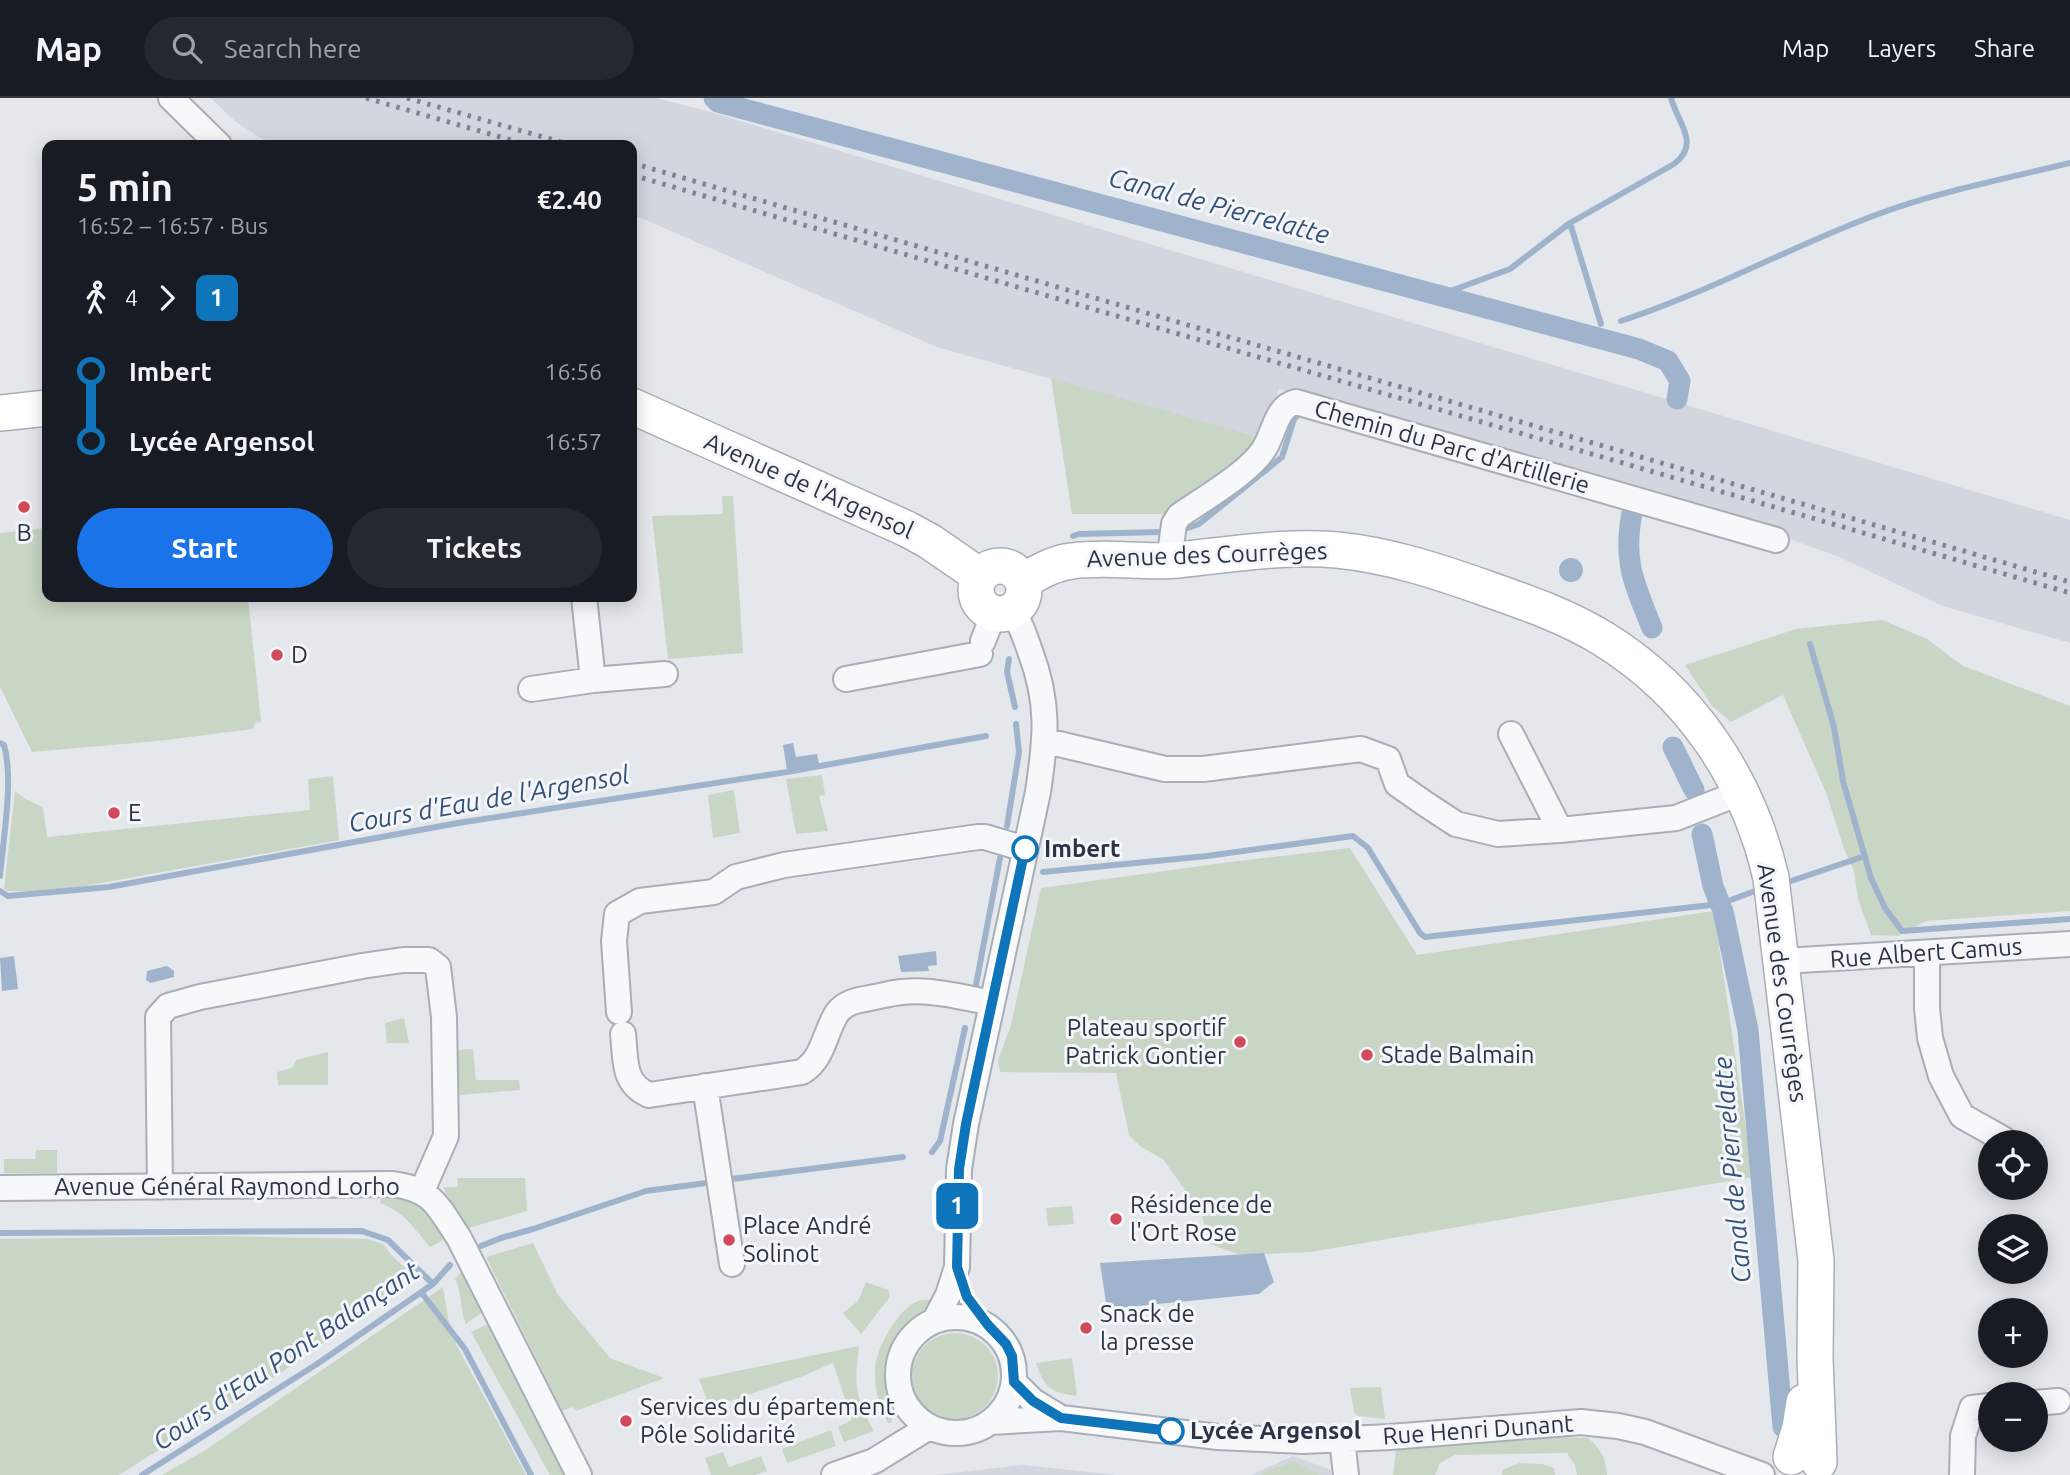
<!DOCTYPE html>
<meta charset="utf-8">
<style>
body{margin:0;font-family:Ubuntu,sans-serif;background:#242831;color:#f1f3f6;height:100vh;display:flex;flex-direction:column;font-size:26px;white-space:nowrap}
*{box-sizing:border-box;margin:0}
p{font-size:23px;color:#9ea1a6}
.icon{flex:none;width:38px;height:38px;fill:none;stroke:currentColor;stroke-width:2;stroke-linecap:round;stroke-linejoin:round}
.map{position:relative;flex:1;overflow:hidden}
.panel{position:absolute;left:42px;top:42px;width:595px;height:462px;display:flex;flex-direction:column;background:#171b24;border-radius:14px;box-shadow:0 4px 18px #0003}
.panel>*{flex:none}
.badge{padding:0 14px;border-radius:10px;font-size:24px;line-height:46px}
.tools{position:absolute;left:1978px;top:1032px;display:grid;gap:14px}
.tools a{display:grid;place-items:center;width:70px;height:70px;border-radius:50%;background:#171b24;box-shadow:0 4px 18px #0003;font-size:35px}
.map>.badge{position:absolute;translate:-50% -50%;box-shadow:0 0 0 4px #fff}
.legs{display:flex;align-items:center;gap:10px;height:77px;padding:0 35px;font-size:23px}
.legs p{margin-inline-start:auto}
.summary{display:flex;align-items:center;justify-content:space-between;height:119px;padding:0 35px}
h1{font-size:38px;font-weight:700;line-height:52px}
.button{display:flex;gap:14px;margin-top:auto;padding:14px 35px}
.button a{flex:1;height:80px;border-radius:42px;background:#1a73e8;color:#fff;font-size:28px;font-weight:700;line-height:80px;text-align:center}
.button a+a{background:#242831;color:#f1f3f6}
ul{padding:0 35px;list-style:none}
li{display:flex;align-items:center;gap:24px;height:70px;font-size:26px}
li i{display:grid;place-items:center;width:10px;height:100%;margin:0 9px;background:currentColor}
li i::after{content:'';width:18px;height:18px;margin:-9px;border:5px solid;border-radius:50%;background:#171b24}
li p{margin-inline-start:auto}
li:first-child i{background:linear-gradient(#0000 50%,currentColor 0)}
li:last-child i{background:linear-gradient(currentColor 50%,#0000 0)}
header{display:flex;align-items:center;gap:42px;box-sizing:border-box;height:98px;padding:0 35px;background:#171b24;border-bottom:2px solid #363941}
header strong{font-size:33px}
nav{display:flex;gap:38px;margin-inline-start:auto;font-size:24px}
.search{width:490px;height:63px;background:#242831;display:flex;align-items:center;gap:18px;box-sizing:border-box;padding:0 24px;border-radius:38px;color:#9ea1a6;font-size:26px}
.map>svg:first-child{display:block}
.built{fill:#d2d6de}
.green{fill:#c9d6c5}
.water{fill:#9fb4cc}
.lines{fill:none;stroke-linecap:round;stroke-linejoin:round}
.stream{stroke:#9fb4cc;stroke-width:6}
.canal{stroke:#9fb4cc;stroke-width:21}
.street-casing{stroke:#a9aeb7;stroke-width:28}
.secondary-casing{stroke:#a9aeb7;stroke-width:38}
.street{stroke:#f7f8fa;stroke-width:24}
.secondary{stroke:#fff;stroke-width:35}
.rail{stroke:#7d8696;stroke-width:5;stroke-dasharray:3.5 7;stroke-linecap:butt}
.line-1-casing{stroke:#fff;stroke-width:16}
.line-1{stroke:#0f75bb;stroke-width:10}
.poi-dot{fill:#d1495b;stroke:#f4f6f9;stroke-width:2.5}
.stop-1-dot{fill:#fff;stroke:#0f75bb;stroke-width:3.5}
.labels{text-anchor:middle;stroke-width:6;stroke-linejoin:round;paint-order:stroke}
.street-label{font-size:24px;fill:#2b3445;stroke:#f4f6f9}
.poi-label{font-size:24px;fill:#2b3445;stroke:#f4f6f9;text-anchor:start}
.stop-label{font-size:24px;font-weight:bold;fill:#2b3445;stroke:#f4f6f9;text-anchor:start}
.water-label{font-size:26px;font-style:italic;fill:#34527a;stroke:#f4f6f9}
</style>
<header>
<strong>Map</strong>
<div class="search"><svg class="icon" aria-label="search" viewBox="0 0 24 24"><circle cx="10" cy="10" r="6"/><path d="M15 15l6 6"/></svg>Search here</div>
<nav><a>Map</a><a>Layers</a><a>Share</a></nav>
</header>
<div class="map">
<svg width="2070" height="1377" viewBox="0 0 2070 1377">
<rect width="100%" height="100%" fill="#e4e7ec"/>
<path class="built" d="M 211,0 L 657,0 L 710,14 L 2070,422 L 2070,545 L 1943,508 L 1837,458 L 1725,418 L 1279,291 L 1262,340 L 937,249 L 632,116 L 632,47 L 289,47 L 262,41 L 236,24 Z
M 1293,1358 L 1331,1372 L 1331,1377 L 1251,1377 Z
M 1023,1367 L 1116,1377 L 935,1377 Z"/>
<path class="green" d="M 1051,280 L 1262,340 L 1247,359 L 1174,416 L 1072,416 Z
M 722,398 L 733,398 L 743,555 L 668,561 L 652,418 L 723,416 Z
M 47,430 L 47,499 L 248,499 L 261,624 L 255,625 L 253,631 L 158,643 L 32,654 L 0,589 L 0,435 Z
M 1882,522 L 1927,541 L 1963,568 L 2070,608 L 2070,813 L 1926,823 L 1898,838 L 1871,837 L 1858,801 L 1854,773 L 1844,751 L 1827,697 L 1783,597 L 1731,624 L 1712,608 L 1685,567 L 1796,531 Z
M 822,677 L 825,697 L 819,698 L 828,733 L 796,736 L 786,681 Z
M 333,678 L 339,742 L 85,788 L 43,793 L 9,793 L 4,791 L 15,693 L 25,701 L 43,709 L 47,739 L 310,712 L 308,681 Z
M 734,692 L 740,735 L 713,740 L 708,697 Z
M 1350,750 L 1417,857 L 1714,813 L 1753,1079 L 1310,1154 L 1240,1157 L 1210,1146 L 1201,1115 L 1163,1061 L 1141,1049 L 1129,1037 L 1116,975 L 1000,974 L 998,962 L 1011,927 L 1041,790 L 1230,764 Z
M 404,920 L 409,945 L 387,945 L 385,925 Z
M 473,951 L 476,982 L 519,982 L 520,992 L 460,997 L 456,952 Z
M 328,954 L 328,987 L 278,987 L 277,974 L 292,970 L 296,962 Z
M 36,1052 L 57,1052 L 57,1075 L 4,1075 L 4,1061 L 35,1061 Z
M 457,1080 L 525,1080 L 527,1113 L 465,1131 L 443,1089 L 458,1089 Z
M 403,1097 L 421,1106 L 447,1140 L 430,1149 C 413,1129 405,1115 380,1105 L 382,1099 Z
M 1072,1108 L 1074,1126 L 1048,1128 L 1046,1110 Z
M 219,1138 L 367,1141 L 383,1146 L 393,1159 L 416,1179 L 279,1276 L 119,1377 L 0,1377 L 0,1141 Z
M 533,1145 L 558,1197 L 610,1260 L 664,1280 L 576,1313 L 573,1309 L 562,1313 L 486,1159 Z
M 463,1172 L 484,1213 L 466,1226 C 459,1211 463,1196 455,1181 Z
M 866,1184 L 888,1192 L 890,1199 L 861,1236 L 843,1215 L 858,1203 Z
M 443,1189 L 448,1220 L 456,1246 L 526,1377 L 162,1377 L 207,1351 Z
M 934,1202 C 930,1216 902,1222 892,1244 C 884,1261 883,1280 888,1298 C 890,1308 893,1316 891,1325 L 888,1325 C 879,1308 874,1290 875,1271 C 876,1250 898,1211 918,1203 C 922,1201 930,1202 934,1202 Z
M 491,1225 L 567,1377 L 550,1377 L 471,1234 Z
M912 1278a43 43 0 1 1 86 0a43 43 0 1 1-86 0Z
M 859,1248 C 854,1286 855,1300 874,1333 L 844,1344 L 838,1329 L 852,1322 L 833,1265 L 803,1278 L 710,1310 L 699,1281 Z
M 1072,1260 L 1077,1298 C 1050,1294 1045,1291 1036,1265 Z
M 1381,1289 L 1385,1321 L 1358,1318 L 1354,1314 L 1350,1290 Z
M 831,1332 L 836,1348 L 787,1365 L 782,1351 Z
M 1558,1339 L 1588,1340 C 1601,1351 1606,1360 1607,1377 L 1577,1377 L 1575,1367 L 1567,1355 L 1455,1357 L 1440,1365 L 1435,1377 L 1393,1377 L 1396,1351 Z
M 723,1354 L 729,1369 L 761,1358 L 767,1373 L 755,1377 L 711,1377 L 705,1360 Z
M 1294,1363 L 1320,1377 L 1260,1377 L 1263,1375 Z
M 1520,1365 L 1542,1366 L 1554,1370 L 1555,1377 L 1502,1377 L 1502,1372 Z"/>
<path class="water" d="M1559 472a12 12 0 1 1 24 0a12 12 0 1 1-24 0Z
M 793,645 L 796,659 L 817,656 L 819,666 L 787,672 L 783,647 Z
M 936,853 L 937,867 L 928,868 L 929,873 L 901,874 L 898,858 Z
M 14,858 L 18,891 L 2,893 L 0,860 Z
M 167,868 L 174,873 L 174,879 L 150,885 L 146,882 L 147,873 Z
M 1264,1155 L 1274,1184 L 1259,1196 L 1107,1211 L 1100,1165 Z"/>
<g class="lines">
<path class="stream" d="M 1570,125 L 1601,226
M 1437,198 L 1510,171 L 1570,125 L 1674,66 C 1701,45 1678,26 1671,0
M 1621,223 C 1707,195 1788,150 1873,118 C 1936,94 2004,81 2070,65
M 1182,432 L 1199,426 L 1282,359 L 1294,321 L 1302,313
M 1073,438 L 1079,436 L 1160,434
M 1810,546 L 1834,629 L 1843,683 L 1871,780 L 1885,810 L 1902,833 L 2070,821
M 1009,561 L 1007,574 L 1015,609
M 0,645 L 4,647 C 14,682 3,741 0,778
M 1007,728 L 1019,654 L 1016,626
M 1043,774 L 1207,758 L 1353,738 L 1368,750 L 1420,835 L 1425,839 L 1720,806 L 1755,793
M 1791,783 L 1865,758
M 0,793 L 8,798 L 109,789 L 458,725 L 787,674 L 986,638
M 975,892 L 1000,760
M 932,1054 L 940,1043 L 965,930
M 724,1082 L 903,1059
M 0,1135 L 362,1133 L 388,1142 L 433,1186
M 481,1148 L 501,1140 L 533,1131 L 646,1093 L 714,1084
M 421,1194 L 465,1251 L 531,1377
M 142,1377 L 317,1266 L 433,1186 L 450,1167"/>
<path class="canal" d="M 714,0 L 718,4 L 1639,251 L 1668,263 L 1680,283 L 1677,301
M 1633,410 C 1622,461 1633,483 1652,530
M 1673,649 L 1694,692
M 1702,736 L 1713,788 L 1720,806
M 1723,813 L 1748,932 L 1783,1329"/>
<g class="street-casing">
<path id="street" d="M 171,0 L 219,47
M 1169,463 L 1174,426 L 1179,418 C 1203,401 1249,375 1264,351 C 1274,336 1276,308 1296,304 L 1776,442
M 584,499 L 593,582
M 983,543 L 994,515
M 846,581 L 980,556
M 531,591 L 593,582 L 665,576
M 1511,636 L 1560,732
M 1046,643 L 1165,671 L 1203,671 L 1361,651 L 1388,661 L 1397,686 L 1424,705 L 1456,726 L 1498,736 L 1560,732 L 1676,720 L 1742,694
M 1927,855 L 1927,910 L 1930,940 L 1941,978 L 1962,1018 L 2003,1041
M 1783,863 L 2070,846
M 619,914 L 614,843 L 617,816 L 640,803 L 714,794 L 736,779 L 784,767 L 978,739 L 985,739 L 1025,751
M 623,936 C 626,962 622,985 649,997 L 802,974 C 824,960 824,936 837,915 C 845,904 858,902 870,900 C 881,898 891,895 902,894 C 932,891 963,899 992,905
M 705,988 L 732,1166
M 160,1089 L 158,919 L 168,908 L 200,899 L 362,868 L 403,862 L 429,862 L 438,869 L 444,919 L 446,1038 L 422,1093
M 0,1090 L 391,1086 C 433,1091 437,1107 459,1140 L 579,1377
M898 1277a58 58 0 1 1 116 0a58 58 0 1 1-116 0Z
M 935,1222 L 948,1197 L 957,1169 L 959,1071 L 966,1026 L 1038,694 C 1046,640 1050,606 1030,553 C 1025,539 1021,525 1012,513
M 1014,1284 L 1033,1303 L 1061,1320
M 2035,1305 L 2058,1303
M 991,1324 L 1061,1320 L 1218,1339 L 1303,1343 L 1390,1339 L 1581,1324 L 1618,1328 L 1645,1334 L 1762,1377
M 1342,1341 L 1346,1377
M 834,1377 L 874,1363 L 929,1329
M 1962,1377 L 1963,1338 L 1972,1310 L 1990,1308"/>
</g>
<g class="secondary-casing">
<path id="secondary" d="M 632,308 L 907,431 L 929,443 L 980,478
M 0,315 L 47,310
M976 492a24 24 0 1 1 48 0a24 24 0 1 1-48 0Z
M 1023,483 C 1039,474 1054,465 1072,463 C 1107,458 1143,465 1178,462 C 1229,457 1286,447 1337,452 C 1388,457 1437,473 1485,490 C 1525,504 1566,518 1602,540 C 1690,594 1748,680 1771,780 L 1816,1162 L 1815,1260 L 1819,1364
M 1791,1359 L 1800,1330 L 1804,1304"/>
</g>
<use href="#street" class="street"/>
<use href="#secondary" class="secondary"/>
<path class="rail" d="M 366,0 L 528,47
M 407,0 L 571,47
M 632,65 L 2070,484
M 632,77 L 2070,495"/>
</g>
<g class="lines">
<g class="line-1-casing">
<path id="line-1" d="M 1025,751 L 966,1026 L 959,1071 L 957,1169 L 967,1199 L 988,1227 L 1006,1246 L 1012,1258 L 1014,1284 L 1033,1303 L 1061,1320 L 1171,1333"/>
</g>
<use href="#line-1" class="line-1"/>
</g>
<g class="poi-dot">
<circle cx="24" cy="409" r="7"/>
<circle cx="277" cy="557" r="7"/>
<circle cx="114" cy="715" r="7"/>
<circle cx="1240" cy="944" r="7"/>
<circle cx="1367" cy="957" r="7"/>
<circle cx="1116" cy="1121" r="7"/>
<circle cx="729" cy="1142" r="7"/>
<circle cx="1086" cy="1230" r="7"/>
<circle cx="626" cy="1323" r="7"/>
</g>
<g class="stop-1-dot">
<circle cx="1025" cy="751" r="12"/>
<circle cx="1171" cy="1333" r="12"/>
</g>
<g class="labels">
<g class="street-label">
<text transform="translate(1452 349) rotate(16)" y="8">Chemin du Parc d'Artillerie</text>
<text transform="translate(809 388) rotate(24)" y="8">Avenue de l'Argensol</text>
<text transform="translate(1207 457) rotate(-2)" y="8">Avenue des Courrèges</text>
<text transform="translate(1926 855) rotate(-4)" y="8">Rue Albert Camus</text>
<text transform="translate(1782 885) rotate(82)" y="8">Avenue des Courrèges</text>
<text x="227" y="1097">Avenue Général Raymond Lorho</text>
<text transform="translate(1478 1332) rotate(-4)" y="8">Rue Henri Dunant</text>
</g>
<g class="poi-label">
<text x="24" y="443" text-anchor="middle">B</text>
<text x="291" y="565">D</text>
<text x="128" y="723">E</text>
<text x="1226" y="938" text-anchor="end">Plateau sportif<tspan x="1226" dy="28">Patrick Gontier</tspan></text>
<text x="1381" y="965">Stade Balmain</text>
<text x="1130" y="1115">Résidence de<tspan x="1130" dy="28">l'Ort Rose</tspan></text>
<text x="743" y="1136">Place André<tspan x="743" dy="28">Solinot</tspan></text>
<text x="1100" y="1224">Snack de<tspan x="1100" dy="28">la presse</tspan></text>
<text x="640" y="1317">Services du épartement<tspan x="640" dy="28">Pôle Solidarité</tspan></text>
</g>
<g class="stop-label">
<text x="1044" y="759">Imbert</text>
<text x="1190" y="1341">Lycée Argensol</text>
</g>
<g class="water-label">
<text transform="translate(1219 108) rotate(15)" y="9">Canal de Pierrelatte</text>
<text transform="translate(489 701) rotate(-10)" y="9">Cours d'Eau de l'Argensol</text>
<text transform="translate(1732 1072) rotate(-95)" y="9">Canal de Pierrelatte</text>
<text transform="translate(286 1258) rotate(-34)" y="9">Cours d'Eau Pont Balançant</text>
</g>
</g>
</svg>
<div class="tools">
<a><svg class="icon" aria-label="locate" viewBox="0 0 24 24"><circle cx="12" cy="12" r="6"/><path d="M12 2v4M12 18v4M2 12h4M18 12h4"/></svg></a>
<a><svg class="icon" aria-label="layers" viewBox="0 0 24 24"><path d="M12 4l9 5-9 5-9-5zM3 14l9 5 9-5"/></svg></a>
<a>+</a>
<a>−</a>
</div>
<b class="badge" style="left:957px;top:1108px;background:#0f75bb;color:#fff">1</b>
<section class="panel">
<div class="summary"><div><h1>5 min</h1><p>16:52 – 16:57 · Bus</p></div><b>€2.40</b></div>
<div class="legs"><svg class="icon" aria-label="walk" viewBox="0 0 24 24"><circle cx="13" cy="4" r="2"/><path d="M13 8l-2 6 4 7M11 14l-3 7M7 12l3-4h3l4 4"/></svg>4<svg class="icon" aria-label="forward" viewBox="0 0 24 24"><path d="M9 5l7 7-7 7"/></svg><b class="badge" style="background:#0f75bb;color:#fff">1</b></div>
<ul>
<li><i style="color:#0f75bb"></i><b>Imbert</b><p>16:56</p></li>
<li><i style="color:#0f75bb"></i><b>Lycée Argensol</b><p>16:57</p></li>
</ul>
<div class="button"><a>Start</a><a>Tickets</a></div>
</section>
</div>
